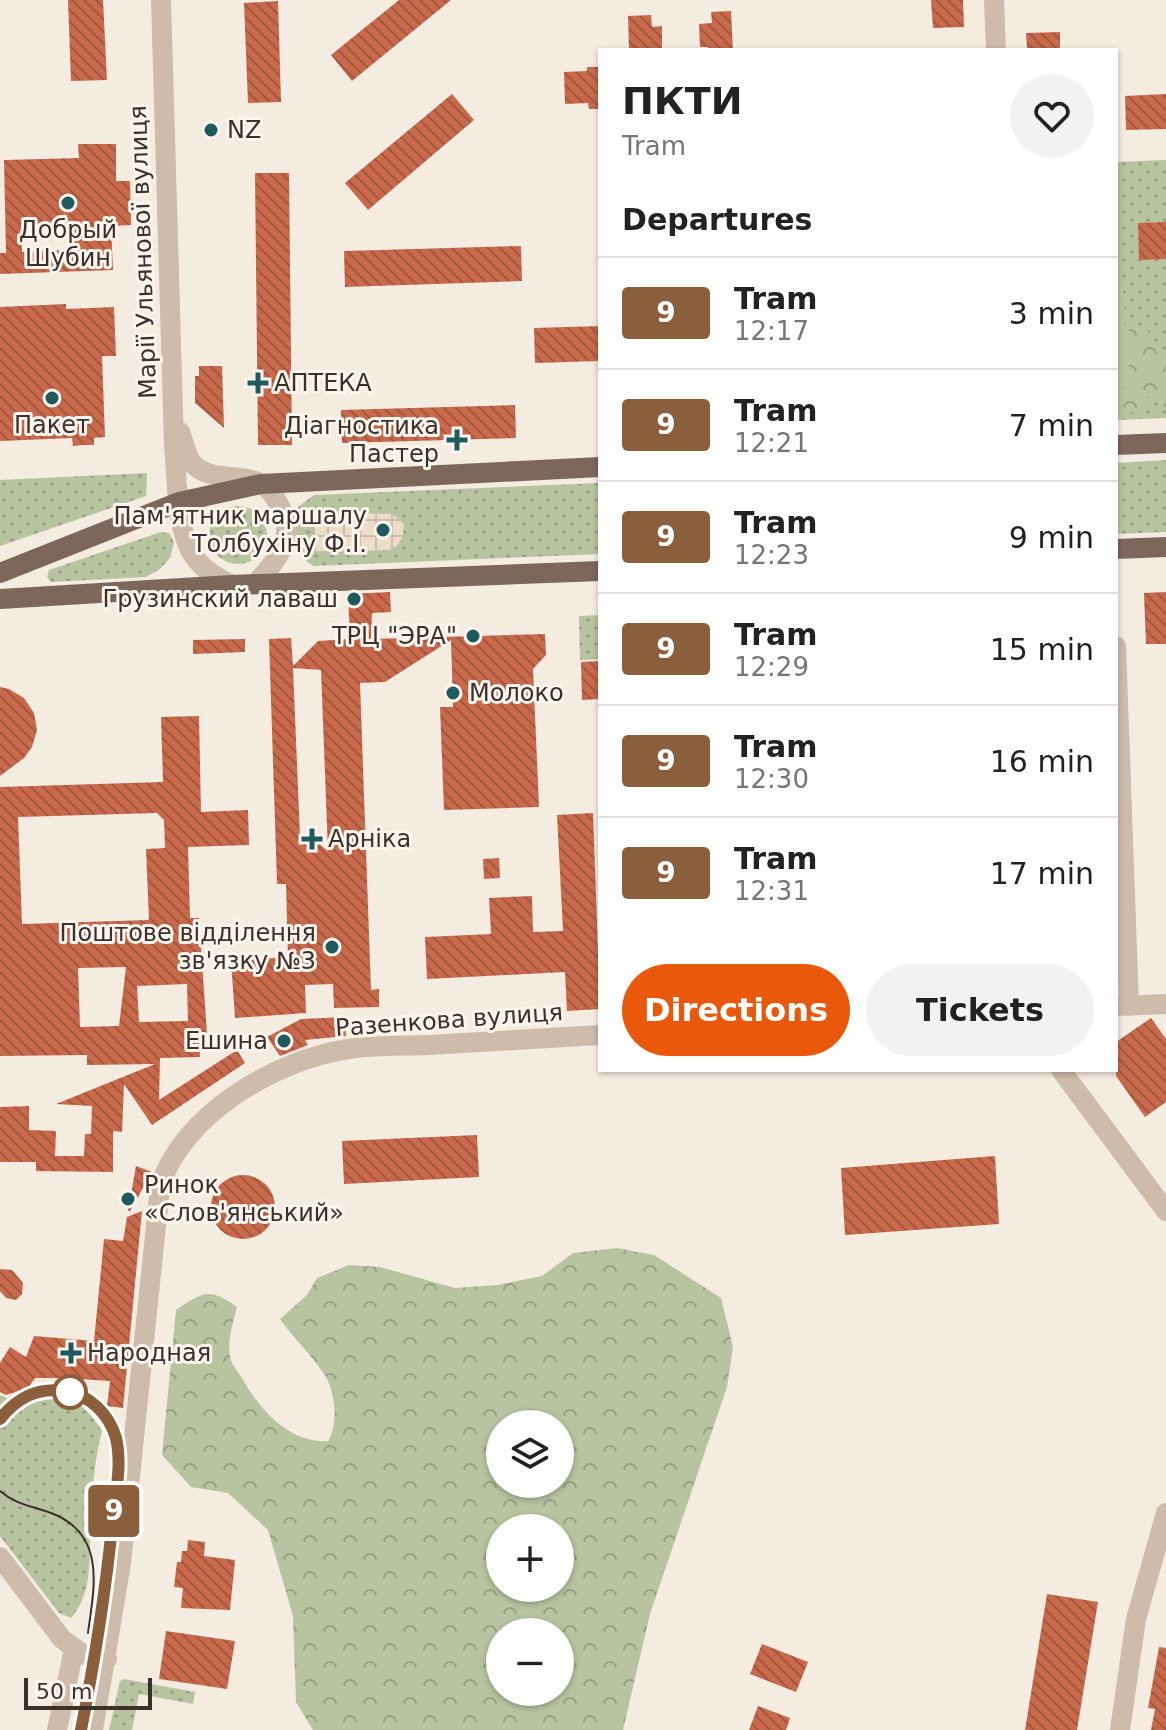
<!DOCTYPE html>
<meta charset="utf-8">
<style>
body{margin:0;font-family:"DejaVu Sans",sans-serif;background:#f2f2f2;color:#222;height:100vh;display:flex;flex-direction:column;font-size:30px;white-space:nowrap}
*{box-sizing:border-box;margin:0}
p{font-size:26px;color:#767676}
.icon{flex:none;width:44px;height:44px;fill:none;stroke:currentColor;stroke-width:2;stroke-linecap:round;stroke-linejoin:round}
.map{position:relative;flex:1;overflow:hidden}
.panel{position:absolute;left:598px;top:48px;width:520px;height:1024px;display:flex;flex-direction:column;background:#fff;border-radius:0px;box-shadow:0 2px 6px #0004}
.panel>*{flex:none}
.badge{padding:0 16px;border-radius:6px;font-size:28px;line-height:52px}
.fabs{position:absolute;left:486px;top:1410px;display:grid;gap:16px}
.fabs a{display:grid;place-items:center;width:88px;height:88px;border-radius:50%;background:#fff;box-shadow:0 2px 6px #0004;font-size:40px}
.scale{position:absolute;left:24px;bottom:20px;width:128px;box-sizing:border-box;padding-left:8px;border:4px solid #3b302b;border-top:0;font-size:22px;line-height:28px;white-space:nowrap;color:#3b302b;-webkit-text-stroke:6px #fbf5ee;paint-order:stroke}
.map>.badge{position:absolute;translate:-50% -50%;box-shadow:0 0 0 4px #fff}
h2{padding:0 24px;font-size:30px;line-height:72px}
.round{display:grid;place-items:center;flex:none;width:84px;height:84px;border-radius:42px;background:#f2f2f2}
.overview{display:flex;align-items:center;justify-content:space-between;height:136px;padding:0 24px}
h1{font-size:38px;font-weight:800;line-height:60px}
.action{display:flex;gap:16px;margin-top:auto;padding:16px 24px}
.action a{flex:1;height:92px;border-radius:48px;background:#ea580c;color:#fff;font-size:32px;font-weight:800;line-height:92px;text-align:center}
.action a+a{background:#f2f2f2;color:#222}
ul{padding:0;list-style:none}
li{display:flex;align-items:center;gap:24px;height:112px;padding:0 24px;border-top:2px solid #e0e0e0}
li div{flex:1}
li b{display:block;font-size:30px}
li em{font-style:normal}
li .badge{min-width:88px;font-weight:700;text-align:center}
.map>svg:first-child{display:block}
.grass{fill:url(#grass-dots)}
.forest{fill:url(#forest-crowns);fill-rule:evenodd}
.garden{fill:#b8c4a0}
.plaza{fill:url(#plaza-grid)}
.building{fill:url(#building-back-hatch);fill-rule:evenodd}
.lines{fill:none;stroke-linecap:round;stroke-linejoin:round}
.minor{stroke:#cdbbac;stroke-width:20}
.major{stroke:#7d675c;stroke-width:20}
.tram{stroke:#3b302b;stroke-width:2}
.line-casing{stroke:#fff;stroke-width:18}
.line{stroke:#8b5e3c;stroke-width:12}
.poi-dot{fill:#1f5a5e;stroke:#fbf5ee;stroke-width:3}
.stop-dot{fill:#fff;stroke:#8b5e3c;stroke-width:4}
.labels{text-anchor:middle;stroke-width:6;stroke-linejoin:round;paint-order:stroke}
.poi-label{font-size:24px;fill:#3b302b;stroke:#fbf5ee;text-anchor:start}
.street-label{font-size:24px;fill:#3b302b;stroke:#fbf5ee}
</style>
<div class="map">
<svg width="1166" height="1730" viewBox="0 0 1166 1730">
<defs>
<pattern id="grass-dots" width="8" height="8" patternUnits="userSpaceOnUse" patternTransform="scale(2)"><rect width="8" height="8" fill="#b8c4a0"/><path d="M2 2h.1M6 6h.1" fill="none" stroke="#97a083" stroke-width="1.8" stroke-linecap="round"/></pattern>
<pattern id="forest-crowns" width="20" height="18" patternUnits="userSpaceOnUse" patternTransform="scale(2)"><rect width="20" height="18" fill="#b8c4a0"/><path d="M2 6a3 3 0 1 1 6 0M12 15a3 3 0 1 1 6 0" fill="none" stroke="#97a083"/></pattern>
<pattern id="plaza-grid" width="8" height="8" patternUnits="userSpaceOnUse" patternTransform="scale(2)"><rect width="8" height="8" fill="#ecdcc8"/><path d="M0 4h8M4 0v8" fill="none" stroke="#cbbdac"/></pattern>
<pattern id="building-back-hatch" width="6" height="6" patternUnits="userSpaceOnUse" patternTransform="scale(2)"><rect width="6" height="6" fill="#c8694b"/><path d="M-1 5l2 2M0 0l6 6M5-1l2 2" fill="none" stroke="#a4573f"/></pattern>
</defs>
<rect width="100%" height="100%" fill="#f4ebe1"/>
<path class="grass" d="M 1166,160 L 1166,418 L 1116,420 L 1116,162 Z
M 1166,460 L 1166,532 L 1116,534 L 1116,463 Z
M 147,473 L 146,496 L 0,546 L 0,480 Z
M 600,483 L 600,554 L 314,566 C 293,556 292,528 298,507 L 314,495 Z
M209 535a29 29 0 1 1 58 0a29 29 0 1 1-58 0Z
M 161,532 L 169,533 L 174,542 L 170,558 L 160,569 L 146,577 L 51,582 L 47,577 L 49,570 Z
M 600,615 L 600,659 L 580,660 L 579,616 Z
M 0,1395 C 11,1401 19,1399 32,1397 C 70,1393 81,1399 102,1431 C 95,1457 93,1484 91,1511 C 88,1546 96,1590 71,1618 L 59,1613 L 0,1536 Z
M 124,1679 L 195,1692 L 193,1704 L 139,1694 L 132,1730 L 109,1730 L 120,1681 Z"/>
<path class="forest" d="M 1135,326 L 1147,330 L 1155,344 L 1166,355 L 1166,409 C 1148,384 1151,398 1134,412 L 1116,413 L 1116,392 L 1120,392 C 1134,378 1127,352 1128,333 L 1130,328 Z
M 617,1248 L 654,1255 L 721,1298 L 733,1347 L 727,1387 L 650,1614 L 623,1730 L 313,1730 L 296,1702 L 293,1616 L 268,1530 L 228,1493 L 191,1487 L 162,1455 L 176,1310 C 204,1292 208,1287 237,1307 C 233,1322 227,1341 230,1356 C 231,1364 238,1372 242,1378 C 259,1409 290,1444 328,1441 C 339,1424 335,1390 324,1374 C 312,1355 293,1338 280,1319 L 307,1295 L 317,1278 L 349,1265 L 380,1267 L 455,1288 L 497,1285 L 542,1276 L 573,1253 ZM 560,1424 L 560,1484 L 500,1484 L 500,1424 ZM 500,1528 L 560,1528 L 560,1588 L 500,1588 ZM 500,1632 L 560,1632 L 560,1692 L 500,1692 Z"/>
<path class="garden" d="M 1116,233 L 1121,239 L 1127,377 L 1122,386 L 1116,390 Z"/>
<path class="plaza" d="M 314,512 L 392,514 L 404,524 L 403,536 L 398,545 L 389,550 L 316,552 Z"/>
<path class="building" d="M 68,0 L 103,0 L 107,80 L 71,81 Z
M 399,0 L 451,0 L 352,81 L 331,55 Z
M 931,0 L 963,0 L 964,27 L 933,28 Z
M 278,1 L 281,102 L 248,103 L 244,3 Z
M 731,11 L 733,50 L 708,50 L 708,47 L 700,47 L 699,24 L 712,23 L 711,12 Z
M 651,15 L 652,27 L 662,26 L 662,50 L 629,50 L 628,16 Z
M 1060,32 L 1060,50 L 1027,50 L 1026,33 Z
M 587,67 L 600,67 L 600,109 L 589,109 L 588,103 L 565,104 L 564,72 L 587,71 Z
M 452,94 L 474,120 L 368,210 L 345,183 Z
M 1166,94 L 1166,129 L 1126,130 L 1125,96 Z
M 78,144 L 116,144 L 116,181 L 130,181 L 131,225 L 111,226 L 113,270 L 0,274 L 0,253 L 6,253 L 4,160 L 79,158 ZM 68,223 L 68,250 L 22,252 L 21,224 Z
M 255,173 L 289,173 L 292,445 L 258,445 Z
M 1166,222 L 1166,259 L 1139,260 L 1138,223 Z
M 521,246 L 522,281 L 345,287 L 344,251 Z
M 66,304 L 66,309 L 114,307 L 116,356 L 102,356 L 105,437 L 94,438 L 94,445 L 83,445 L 73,446 L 72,438 L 0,441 L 0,307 Z
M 600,326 L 600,361 L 535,363 L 534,328 Z
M 199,366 L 222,366 L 224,428 L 195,403 L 195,376 L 199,376 Z
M 515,405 L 516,438 L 342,443 L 341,410 Z
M 390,592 L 391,612 L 372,613 L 371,639 L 545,634 L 546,655 L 533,669 L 539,807 L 444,810 L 440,707 L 453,707 L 451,640 L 385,682 L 360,683 L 371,990 L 379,989 L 379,1007 L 334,1008 L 333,984 L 305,985 L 306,1013 L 235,1018 L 231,961 L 288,957 L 286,884 L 277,884 L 269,639 L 291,638 L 293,666 L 318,641 L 350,639 L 348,594 ZM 293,668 L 321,670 L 328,851 L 308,835 L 300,836 Z
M 1166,592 L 1166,644 L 1146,644 L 1144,593 Z
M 245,639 L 245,652 L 193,654 L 193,640 Z
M 600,661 L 600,699 L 582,700 L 581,662 Z
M 0,687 L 9,689 L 24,698 L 34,713 L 37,730 L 32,747 L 24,758 L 0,776 Z
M 199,716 L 201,812 L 248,810 L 249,845 L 188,847 L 190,918 L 199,918 L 207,1034 L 199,1034 L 200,1057 L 160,1058 L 159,1100 L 237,1050 L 245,1063 L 152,1125 L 124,1084 L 122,1132 L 113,1131 L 113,1172 L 36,1171 L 36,1162 L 0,1162 L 0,1107 L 29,1106 L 29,1130 L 56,1131 L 55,1156 L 84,1156 L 85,1134 L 91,1134 L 92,1106 L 56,1104 L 155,1064 L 87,1065 L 87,1055 L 0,1056 L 0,787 L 163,782 L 161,717 ZM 157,813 L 164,820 L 165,848 L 146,849 L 149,920 L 22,924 L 18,817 ZM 126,967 L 119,1026 L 80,1027 L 78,968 ZM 187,984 L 188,1021 L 139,1022 L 137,986 Z
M 593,813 L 600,1009 L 567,1011 L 565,972 L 427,979 L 425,937 L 491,934 L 489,898 L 532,896 L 533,932 L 563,931 L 557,815 Z
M 499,858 L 500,878 L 484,879 L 483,859 Z
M 345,1017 L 346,1036 L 305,1040 L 308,1045 L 280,1056 L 267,1037 L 301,1019 Z
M 1151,1018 L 1166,1039 L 1166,1102 L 1145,1117 L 1116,1076 L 1116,1042 Z
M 477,1135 L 479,1177 L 344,1184 L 342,1141 Z
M 995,1156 L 999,1224 L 845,1235 L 841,1168 Z
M 136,1166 L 152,1172 L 130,1211 L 128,1211 Z
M211 1207a32 32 0 1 1 64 0a32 32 0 1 1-64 0Z
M 142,1211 L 123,1408 L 107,1406 L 110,1381 L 78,1379 L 78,1383 L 59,1383 L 59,1378 L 35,1378 L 28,1388 L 6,1395 L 0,1392 L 0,1363 L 10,1347 L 26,1357 L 34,1336 L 94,1341 L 104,1239 L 123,1241 L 127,1217 Z
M 0,1269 L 12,1270 L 23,1283 L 22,1294 L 16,1300 L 6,1298 L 0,1291 Z
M 188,1540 L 205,1542 L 204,1556 L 235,1560 L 230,1610 L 181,1608 L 183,1588 L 174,1587 L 177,1562 L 181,1562 L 182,1551 L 187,1551 Z
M 1047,1594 L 1098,1602 L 1077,1730 L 1025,1730 Z
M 166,1631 L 235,1641 L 227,1689 L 159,1679 Z
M 762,1644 L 808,1662 L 796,1692 L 750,1674 Z
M 1159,1647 L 1166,1648 L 1166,1730 L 1151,1730 L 1155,1709 L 1148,1708 Z
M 758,1706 L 790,1718 L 786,1730 L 749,1730 Z"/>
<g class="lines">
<path class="minor" d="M 161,0 L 174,445 C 177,476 176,529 193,555 C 203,570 217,577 232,585
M 994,0 L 996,50
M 180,432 C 184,442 187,460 195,466 C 214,482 242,473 262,484 C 268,488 275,497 278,503 C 299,536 277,561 254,585
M 1116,646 L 1129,1006
M 1118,1006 L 1166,1004
M 1061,1070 L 1166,1211
M 0,1557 L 62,1639 L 84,1655 L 107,1659
M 57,1730 L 74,1649
M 93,1730 L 121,1563 L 160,1187 C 181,1115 277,1059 349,1049 C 375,1045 402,1046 429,1045 C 486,1042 543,1038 600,1035
M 1120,1730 L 1136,1619 L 1166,1513"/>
<path class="major" d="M 1116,445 L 1166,443
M 1116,549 L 1166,547
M 0,573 L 179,502 L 261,484 L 600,467
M 0,599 L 232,585 L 600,571"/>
<path class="tram" d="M 0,1419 C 17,1398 37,1387 64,1391 C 89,1394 109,1414 116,1438 C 122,1461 116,1488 114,1511 C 107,1585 95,1657 81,1730
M 0,1491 C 16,1505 32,1506 51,1513 C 107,1534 94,1588 88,1633"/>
</g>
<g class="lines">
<g class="line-casing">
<path id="line" d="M 0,1419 C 17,1398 37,1387 64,1391 C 89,1394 109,1414 116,1438 C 122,1463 116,1492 113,1517 C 106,1589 95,1659 81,1730"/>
</g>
<use href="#line" class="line"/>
</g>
<g class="poi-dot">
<circle cx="211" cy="130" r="8"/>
<circle cx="68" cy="203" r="8"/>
<path d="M254 371h8v8h8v8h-8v8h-8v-8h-8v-8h8z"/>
<circle cx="52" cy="398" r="8"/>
<path d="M453 428h8v8h8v8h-8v8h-8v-8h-8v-8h8z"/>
<circle cx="383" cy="530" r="8"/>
<circle cx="354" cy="599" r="8"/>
<circle cx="473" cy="636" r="8"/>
<circle cx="453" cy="693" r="8"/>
<path d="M308 827h8v8h8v8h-8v8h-8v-8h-8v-8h8z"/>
<circle cx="332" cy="947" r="8"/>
<circle cx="284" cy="1041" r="8"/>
<circle cx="128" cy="1199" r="8"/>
<path d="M67 1341h8v8h8v8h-8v8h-8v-8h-8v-8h8z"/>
</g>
<circle class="stop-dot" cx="70" cy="1392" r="16"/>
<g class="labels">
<g class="poi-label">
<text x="227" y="138">NZ</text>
<text x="68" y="238" text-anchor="middle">Добрый<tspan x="68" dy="28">Шубин</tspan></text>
<text x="274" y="391">АПТЕКА</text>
<text x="52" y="433" text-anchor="middle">Пакет</text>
<text x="439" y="434" text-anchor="end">Діагностика<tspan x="439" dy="28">Пастер</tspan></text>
<text x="367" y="524" text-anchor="end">Пам'ятник маршалу<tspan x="367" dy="28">Толбухіну Ф.І.</tspan></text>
<text x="338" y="607" text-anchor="end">Грузинский лаваш</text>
<text x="457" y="644" text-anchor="end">ТРЦ "ЭРА"</text>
<text x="469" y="701">Молоко</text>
<text x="328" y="847">Арніка</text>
<text x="316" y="941" text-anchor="end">Поштове відділення<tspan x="316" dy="28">зв'язку №3</tspan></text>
<text x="268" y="1049" text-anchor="end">Ешина</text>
<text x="144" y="1193">Ринок<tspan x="144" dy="28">«Слов'янський»</tspan></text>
<text x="87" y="1361">Народная</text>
</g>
<g class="street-label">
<text transform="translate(143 252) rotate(-92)" y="8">Марії Ульянової вулиця</text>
<text transform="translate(449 1020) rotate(-4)" y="8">Разенкова вулиця</text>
</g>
</g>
</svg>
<div class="fabs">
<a><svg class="icon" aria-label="layers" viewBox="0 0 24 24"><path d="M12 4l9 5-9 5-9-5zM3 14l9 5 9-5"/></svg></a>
<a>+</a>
<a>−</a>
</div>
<div class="scale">50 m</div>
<b class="badge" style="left:114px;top:1511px;background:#8b5e3c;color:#fff">9</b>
<section class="panel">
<div class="overview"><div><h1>ПКТИ</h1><p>Tram</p></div><a class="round"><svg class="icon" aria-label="heart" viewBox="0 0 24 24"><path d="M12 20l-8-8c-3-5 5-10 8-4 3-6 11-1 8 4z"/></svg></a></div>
<h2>Departures</h2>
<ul>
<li><span class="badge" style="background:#8b5e3c;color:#fff">9</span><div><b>Tram</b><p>12:17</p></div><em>3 min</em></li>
<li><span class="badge" style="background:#8b5e3c;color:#fff">9</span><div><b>Tram</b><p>12:21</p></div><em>7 min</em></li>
<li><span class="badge" style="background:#8b5e3c;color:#fff">9</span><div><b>Tram</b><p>12:23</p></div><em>9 min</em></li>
<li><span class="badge" style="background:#8b5e3c;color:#fff">9</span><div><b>Tram</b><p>12:29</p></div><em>15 min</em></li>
<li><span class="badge" style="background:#8b5e3c;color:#fff">9</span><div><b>Tram</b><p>12:30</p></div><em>16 min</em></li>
<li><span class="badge" style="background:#8b5e3c;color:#fff">9</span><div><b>Tram</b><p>12:31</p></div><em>17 min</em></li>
</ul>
<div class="action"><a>Directions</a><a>Tickets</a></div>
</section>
</div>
